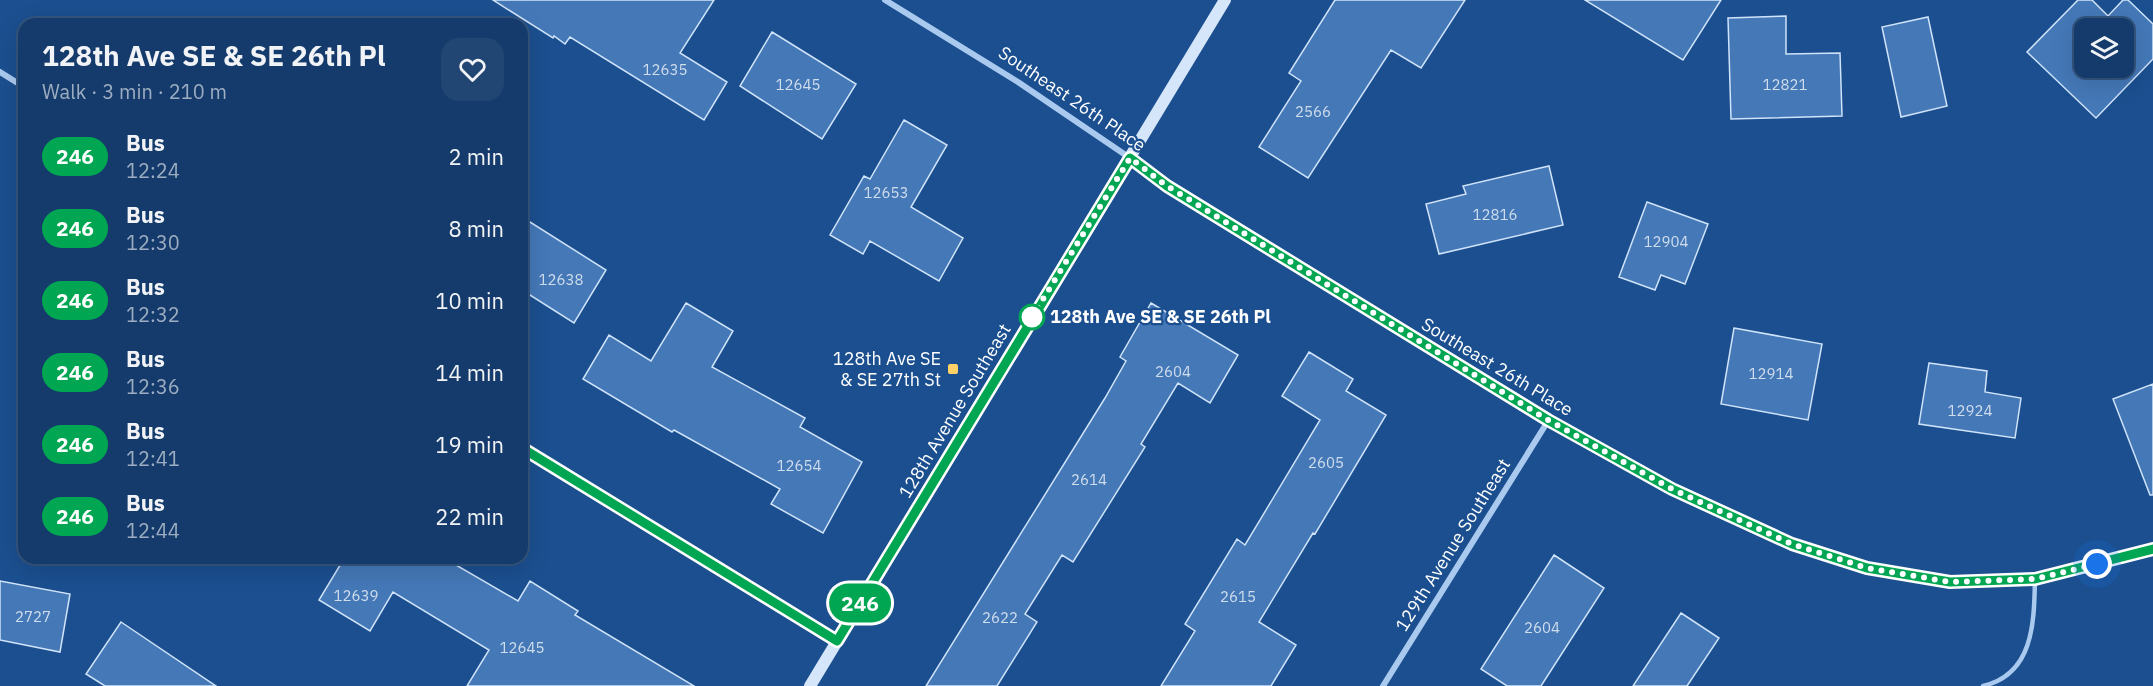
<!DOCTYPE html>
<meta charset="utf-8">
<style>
body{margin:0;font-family:"IBM Plex Sans",sans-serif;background:#214673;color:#f1f3f6;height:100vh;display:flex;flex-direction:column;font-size:22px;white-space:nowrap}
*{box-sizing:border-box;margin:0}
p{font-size:20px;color:#9dadc1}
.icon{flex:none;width:33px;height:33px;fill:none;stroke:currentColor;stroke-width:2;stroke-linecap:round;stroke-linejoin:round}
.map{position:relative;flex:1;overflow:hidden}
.side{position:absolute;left:18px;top:18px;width:510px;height:546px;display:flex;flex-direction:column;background:#143b6b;border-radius:18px;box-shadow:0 6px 24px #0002,0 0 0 2px #33557e}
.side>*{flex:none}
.badge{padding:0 12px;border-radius:20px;font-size:21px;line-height:39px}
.tools{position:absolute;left:2074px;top:18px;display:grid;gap:12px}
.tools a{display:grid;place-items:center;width:60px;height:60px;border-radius:12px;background:#143b6b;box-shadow:0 6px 24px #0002,0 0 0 2px #33557e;font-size:30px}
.you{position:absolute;width:30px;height:30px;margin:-15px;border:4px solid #fff;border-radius:50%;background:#1a73e8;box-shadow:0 0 0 9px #1a73e833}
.map>.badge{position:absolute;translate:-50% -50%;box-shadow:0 0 0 3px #fff}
.round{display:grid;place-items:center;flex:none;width:63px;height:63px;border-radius:18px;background:#214673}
.summary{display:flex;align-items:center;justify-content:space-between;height:102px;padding:0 24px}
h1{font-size:28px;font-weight:800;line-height:45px}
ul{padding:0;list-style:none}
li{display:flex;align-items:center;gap:18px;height:72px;padding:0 24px}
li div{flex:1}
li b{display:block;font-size:22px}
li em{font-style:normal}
li .badge{min-width:66px;font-weight:700;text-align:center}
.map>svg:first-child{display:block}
.building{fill:#4478b7;stroke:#cfe3fa;stroke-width:1.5;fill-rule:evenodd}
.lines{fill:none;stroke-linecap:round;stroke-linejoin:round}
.lane{stroke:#a9c9ee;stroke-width:4.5}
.street{stroke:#a9c9ee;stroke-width:6}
.secondary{stroke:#d6e6fa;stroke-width:12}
.line-casing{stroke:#fff;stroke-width:14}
.line{stroke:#00a651;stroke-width:9}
.walk{stroke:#fff;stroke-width:6;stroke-dasharray:0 10.8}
.stop-dot{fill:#fff;stroke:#00a651;stroke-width:3}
.poi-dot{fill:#ffd166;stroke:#1b4f8f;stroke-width:2}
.labels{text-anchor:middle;stroke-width:4.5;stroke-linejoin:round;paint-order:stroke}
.number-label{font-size:15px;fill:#d0dded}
.street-label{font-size:18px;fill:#fff;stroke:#1b4f8f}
.stop-label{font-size:18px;font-weight:bold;fill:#fff;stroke:#1b4f8f;text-anchor:start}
.poi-label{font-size:18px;fill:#fff;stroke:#1b4f8f;text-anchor:end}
</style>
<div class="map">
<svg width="2153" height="686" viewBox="0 0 2153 686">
<rect width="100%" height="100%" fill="#1b4f8f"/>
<path class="building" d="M 493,0 L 714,0 L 680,53 L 727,82 L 704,120 L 570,37 L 565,44 L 554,36 L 553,38 Z
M 1335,0 L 1465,0 L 1421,68 L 1391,50 L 1308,178 L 1259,147 L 1301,81 L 1289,73 Z
M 1585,0 L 1721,0 L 1683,60 Z
M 2078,0 L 2092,0 L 2108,16 L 2123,0 L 2128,0 L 2153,24 L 2153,59 L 2096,118 L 2027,52 ZM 2085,28 L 2124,28 L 2124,68 L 2085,68 Z
M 1786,16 L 1786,54 L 1840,53 L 1842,116 L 1731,119 L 1728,18 Z
M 1928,17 L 1947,106 L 1901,117 L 1882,27 Z
M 772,32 L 856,84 L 822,139 L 740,86 Z
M 904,120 L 947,145 L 911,207 L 963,238 L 939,281 L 870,241 L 863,254 L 830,235 L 864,176 L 870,179 Z
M 1549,166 L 1563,225 L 1439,254 L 1426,204 L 1466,194 L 1463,186 Z
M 1647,202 L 1708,224 L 1685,284 L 1661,275 L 1655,290 L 1619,277 Z
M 522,217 L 606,270 L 574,323 L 522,290 Z
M 686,303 L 733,331 L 712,367 L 805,418 L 800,427 L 862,462 L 823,533 L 771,504 L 780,489 L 674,430 L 672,432 L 583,379 L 609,335 L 651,361 Z
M 1151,303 L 1238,355 L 1210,403 L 1178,383 L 1141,444 L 1145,447 L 1073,562 L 1062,555 L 1025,614 L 1037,622 L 997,686 L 926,686 L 1105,398 L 1126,361 L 1120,357 Z
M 1734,328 L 1822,344 L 1808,420 L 1721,404 Z
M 1309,352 L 1353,379 L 1346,391 L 1386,415 L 1315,534 L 1313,533 L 1259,622 L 1296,645 L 1271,686 L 1161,686 L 1195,631 L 1185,624 L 1237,539 L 1245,545 L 1320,420 L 1282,396 Z
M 1929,363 L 1987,371 L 1985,392 L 2021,398 L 2015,438 L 1919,424 Z
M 2153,384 L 2153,495 L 2150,495 L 2113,399 Z
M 1554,555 L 1604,588 L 1541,686 L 1507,686 L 1481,669 Z
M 336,558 L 444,558 L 518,601 L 530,581 L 578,611 L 575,615 L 694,686 L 467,686 L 489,650 L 393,592 L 370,631 L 319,600 L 342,562 Z
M 0,581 L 70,594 L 60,652 L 0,640 Z
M 1681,613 L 1719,638 L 1687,686 L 1633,686 Z
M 121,622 L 216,686 L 105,686 L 86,674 Z"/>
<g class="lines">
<path class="lane" d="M 1983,686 C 2034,674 2034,622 2035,579"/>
<path class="street" d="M 885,0 L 1018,82 L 1130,158
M 0,72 L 24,87
M 522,448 L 837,641
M 1383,686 L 1548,421"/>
<path class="secondary" d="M 1130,158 L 1167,186 L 1548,420 L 1672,489 L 1792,544 L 1867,568 L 1950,582 L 2035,579 L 2153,549
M 810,686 L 1225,0"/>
</g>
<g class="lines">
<g class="line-casing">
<path id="line" d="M 522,448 L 837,641 L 1130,158 L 1167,186 L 1548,420 L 1672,489 L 1792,544 L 1867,568 L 1950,582 L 2035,579 L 2153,549"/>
</g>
<use href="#line" class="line"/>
<path class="walk" d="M 1032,317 L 1130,158 L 1167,186 L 1548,420 L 1672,489 L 1792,544 L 1867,568 L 1950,582 L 2035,579 L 2097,564"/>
</g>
<circle class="stop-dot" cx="1032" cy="317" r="12"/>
<rect class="poi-dot" x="947" y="363" width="12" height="12" rx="3"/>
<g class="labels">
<g class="number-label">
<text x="665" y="75">12635</text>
<text x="798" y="90">12645</text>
<text x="1785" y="90">12821</text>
<text x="1313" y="117">2566</text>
<text x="886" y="198">12653</text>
<text x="1495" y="220">12816</text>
<text x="1666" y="247">12904</text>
<text x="561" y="285">12638</text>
<text x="1173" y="377">2604</text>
<text x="1771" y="379">12914</text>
<text x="1970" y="416">12924</text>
<text x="1326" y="468">2605</text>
<text x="799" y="471">12654</text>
<text x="1089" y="485">2614</text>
<text x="356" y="601">12639</text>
<text x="1238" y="602">2615</text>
<text x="33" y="622">2727</text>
<text x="1000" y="623">2622</text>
<text x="1542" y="633">2604</text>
<text x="522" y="653">12645</text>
</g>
<g class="street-label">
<text transform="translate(1072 99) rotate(34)" y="6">Southeast 26th Place</text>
<text transform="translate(1497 367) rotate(31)" y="6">Southeast 26th Place</text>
<text transform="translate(955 411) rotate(-59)" y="6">128th Avenue Southeast</text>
<text transform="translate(1453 545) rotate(-58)" y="6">129th Avenue Southeast</text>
</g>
<g class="stop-label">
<text x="1050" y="323">128th Ave SE &amp; SE 26th Pl</text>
</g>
<g class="poi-label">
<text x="941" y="365">128th Ave SE<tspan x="941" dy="21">&amp; SE 27th St</tspan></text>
</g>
</g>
</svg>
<div class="tools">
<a><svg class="icon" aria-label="layers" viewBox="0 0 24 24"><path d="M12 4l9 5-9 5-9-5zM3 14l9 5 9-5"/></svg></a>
</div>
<div class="you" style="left:2097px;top:564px"></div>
<b class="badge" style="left:860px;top:603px;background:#00a651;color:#fff">246</b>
<section class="side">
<div class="summary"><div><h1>128th Ave SE &amp; SE 26th Pl</h1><p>Walk · 3 min · 210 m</p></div><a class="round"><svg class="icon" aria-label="heart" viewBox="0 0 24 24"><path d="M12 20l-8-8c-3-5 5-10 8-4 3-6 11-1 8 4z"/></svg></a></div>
<ul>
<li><span class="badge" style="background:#00a651;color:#fff">246</span><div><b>Bus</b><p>12:24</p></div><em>2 min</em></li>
<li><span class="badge" style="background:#00a651;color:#fff">246</span><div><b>Bus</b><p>12:30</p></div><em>8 min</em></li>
<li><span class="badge" style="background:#00a651;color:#fff">246</span><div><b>Bus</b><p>12:32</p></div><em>10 min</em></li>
<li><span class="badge" style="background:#00a651;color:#fff">246</span><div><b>Bus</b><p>12:36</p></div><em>14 min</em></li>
<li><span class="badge" style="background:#00a651;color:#fff">246</span><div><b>Bus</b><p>12:41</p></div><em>19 min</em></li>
<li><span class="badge" style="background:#00a651;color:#fff">246</span><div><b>Bus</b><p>12:44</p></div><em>22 min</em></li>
</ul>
</section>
</div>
